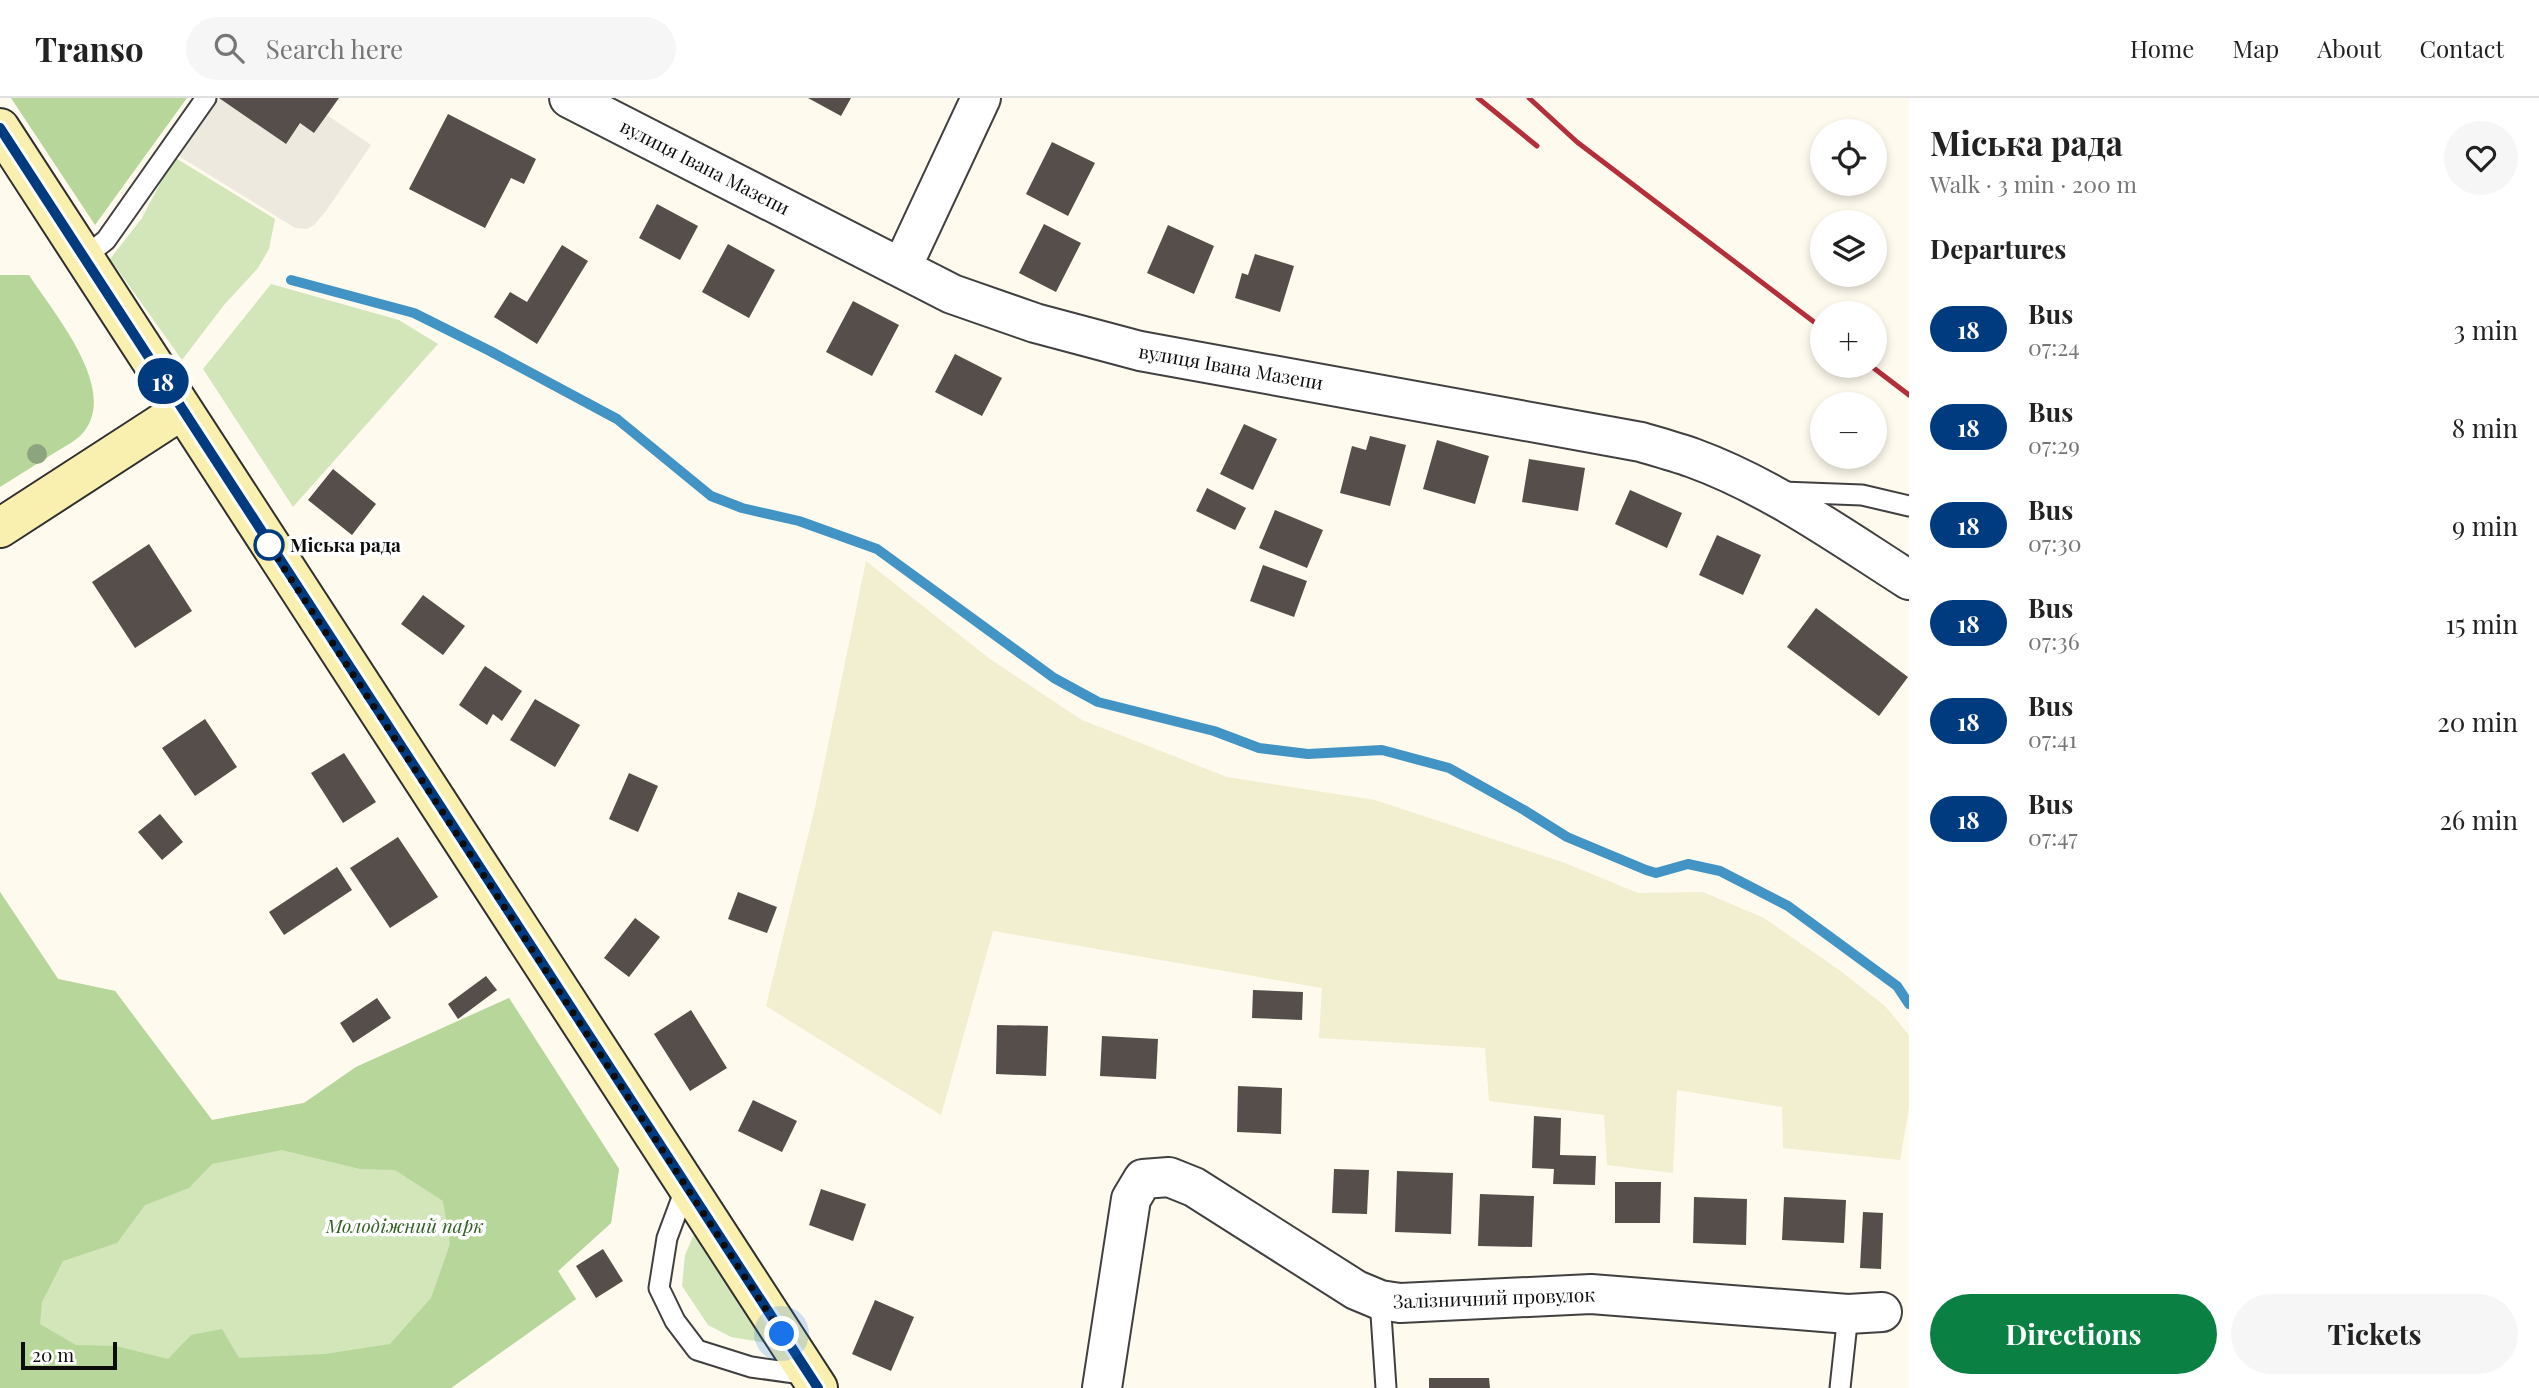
<!DOCTYPE html>
<meta charset="utf-8">
<style>
body{margin:0;font-family:"Playfair Display",serif;background:#f6f6f6;color:#222;height:100vh;display:flex;flex-direction:column;font-size:26px;white-space:nowrap}
*{box-sizing:border-box;margin:0}
p{font-size:23px;color:#767676}
.icon{flex:none;width:38px;height:38px;fill:none;stroke:currentColor;stroke-width:2;stroke-linecap:round;stroke-linejoin:round}
.map{position:relative;flex:1;overflow:hidden}
.details{display:flex;flex-direction:column;background:#fff;width:630px}
.details>*{flex:none}
.badge{padding:0 14px;border-radius:23px;font-size:24px;line-height:46px}
.tools{position:absolute;left:1810px;top:21px;display:grid;gap:14px}
.tools a{display:grid;place-items:center;width:77px;height:77px;border-radius:50%;background:#fff;box-shadow:0 4px 10px #0003;font-size:35px}
.scale{position:absolute;left:21px;bottom:18px;width:96px;box-sizing:border-box;padding-left:7px;border:4px solid #0d0d0d;border-top:0;font-size:19px;line-height:24px;white-space:nowrap;color:#0d0d0d;-webkit-text-stroke:5px #fff;paint-order:stroke}
.you{position:absolute;width:35px;height:35px;margin:-18px;border:5px solid #fff;border-radius:50%;background:#1a73e8;box-shadow:0 0 0 10px #1a73e833}
.map>.badge{position:absolute;translate:-50% -50%;box-shadow:0 0 0 4px #fff}
h2{padding:0 21px;font-size:26px;line-height:63px}
.round{display:grid;place-items:center;flex:none;width:74px;height:74px;border-radius:37px;background:#f6f6f6}
.headline{display:flex;align-items:center;justify-content:space-between;height:119px;padding:0 21px}
h1{font-size:33px;font-weight:700;line-height:52px}
.action{display:flex;gap:14px;margin-top:auto;padding:14px 21px}
.action a{flex:1;height:80px;border-radius:42px;background:#0b8043;color:#fff;font-size:28px;font-weight:700;line-height:80px;text-align:center}
.action a+a{background:#f6f6f6;color:#222}
ul{padding:0;list-style:none}
li{display:flex;align-items:center;gap:21px;height:98px;padding:0 21px}
li div{flex:1}
li b{display:block;font-size:26px}
li em{font-style:normal}
li .badge{min-width:77px;font-weight:700;text-align:center}
header{display:flex;align-items:center;gap:42px;box-sizing:border-box;height:98px;padding:0 35px;background:#fff;border-bottom:2px solid #e0e0e0}
header strong{font-size:33px}
nav{display:flex;gap:38px;margin-inline-start:auto;font-size:24px}
.search{width:490px;height:63px;background:#f6f6f6;display:flex;align-items:center;gap:18px;box-sizing:border-box;padding:0 24px;border-radius:38px;color:#767676;font-size:26px}
main{display:flex;flex:1;min-height:0}
.map>svg:first-child{display:block}
.farmland{fill:#f2eed0}
.green{fill:#d2e6ba}
.forest{fill:#b7d69a;fill-rule:evenodd}
.plaza{fill:#ede9de}
.lines{fill:none;stroke-linecap:round;stroke-linejoin:round}
.stream{stroke:#4294c4;stroke-width:10}
.building{fill:#554e4a}
.lane-casing{stroke:#404040;stroke-width:23}
.street-casing{stroke:#404040;stroke-width:42}
.secondary-casing{stroke:#2f2f2f;stroke-width:42}
.lane{stroke:#fff;stroke-width:19}
.street{stroke:#fff;stroke-width:38}
.secondary{stroke:#f9efae;stroke-width:38}
.rail{stroke:#b32f39;stroke-width:5}
.tree{fill:#8da57e}
.line-casing{stroke:#fff;stroke-width:16}
.line{stroke:#003b80;stroke-width:10}
.walk{stroke:#0d0d0d;stroke-width:7;stroke-dasharray:0 12.6}
.stop-dot{fill:#fff;stroke:#003b80;stroke-width:3.5}
.labels{text-anchor:middle;stroke-width:7;stroke-linejoin:round;paint-order:stroke}
.street-label{font-size:19px;fill:#0d0d0d;stroke:#fff}
.stop-label{font-size:19px;font-weight:bold;fill:#0d0d0d;stroke:#fff;text-anchor:start}
.park-label{font-size:19px;font-style:italic;fill:#316022;stroke:#fff}
</style>
<header>
<strong>Transo</strong>
<div class="search"><svg class="icon" aria-label="search" viewBox="0 0 24 24"><circle cx="10" cy="10" r="6"/><path d="M15 15l6 6"/></svg>Search here</div>
<nav><a>Home</a><a>Map</a><a>About</a><a>Contact</a></nav>
</header>
<main>
<div class="map">
<svg width="1909" height="1290" viewBox="0 0 1909 1290">
<rect width="100%" height="100%" fill="#fefaee"/>
<path class="farmland" d="M 866,463 L 990,561 L 1082,622 L 1227,679 L 1375,702 L 1565,765 L 1638,795 L 1703,794 L 1764,820 L 1842,874 L 1885,908 L 1909,937 L 1909,1010 L 1900,1062 L 1783,1050 L 1782,1009 L 1677,992 L 1673,1075 L 1607,1067 L 1604,1017 L 1489,1003 L 1485,950 L 1319,940 L 1322,890 L 993,833 L 941,1017 L 766,908 L 816,705 Z"/>
<path class="green" d="M 174,59 L 275,121 L 269,151 L 258,170 L 224,207 L 182,262 L 110,161 L 142,120 Z
M 271,186 L 399,222 L 438,246 L 293,409 L 203,271 Z
M 0,794 L 58,881 L 115,893 L 212,1022 L 304,1005 L 356,969 L 509,900 L 619,1071 L 611,1125 L 558,1173 L 576,1201 L 451,1290 L 0,1290 Z
M 694,1136 L 767,1245 L 731,1239 L 708,1227 L 682,1188 L 685,1157 Z"/>
<path class="forest" d="M 11,0 L 187,0 L 95,127 Z
M 0,177 L 29,177 C 54,216 122,294 81,337 C 75,343 66,348 59,352 C 39,364 20,377 0,389 Z
M 0,794 L 58,881 L 115,893 L 212,1022 L 304,1005 L 356,969 L 509,900 L 619,1071 L 611,1125 L 558,1173 L 576,1201 L 451,1290 L 0,1290 ZM 282,1052 L 360,1071 L 395,1072 L 443,1103 L 450,1146 L 431,1200 L 390,1246 L 325,1256 L 239,1260 L 222,1231 L 191,1237 L 168,1261 L 116,1248 L 76,1247 L 40,1226 L 42,1204 L 63,1163 L 117,1145 L 145,1107 L 189,1090 L 212,1066 Z"/>
<path class="plaza" d="M 206,0 L 221,0 L 285,46 L 300,25 L 314,35 L 327,17 L 371,47 L 326,113 L 314,127 L 307,131 L 295,130 L 169,52 Z"/>
<g class="lines">
<path class="stream" d="M 291,182 L 414,215 L 490,253 L 617,321 L 711,398 L 742,410 L 799,423 L 877,451 L 1054,580 L 1098,604 L 1214,633 L 1259,650 L 1308,656 L 1382,652 L 1449,670 L 1524,712 L 1567,739 L 1646,772 L 1656,775 L 1688,766 L 1720,773 L 1788,808 L 1897,888 L 1909,906"/>
</g>
<path class="building" d="M 219,0 L 339,0 L 314,35 L 300,25 L 286,46 Z
M 808,0 L 851,0 L 841,18 Z
M 448,16 L 536,61 L 524,86 L 511,80 L 485,130 L 409,91 Z
M 1052,44 L 1095,65 L 1068,118 L 1026,96 Z
M 657,106 L 698,128 L 680,162 L 639,140 Z
M 1044,126 L 1081,145 L 1056,194 L 1019,175 Z
M 1168,127 L 1214,148 L 1194,196 L 1147,175 Z
M 728,146 L 775,172 L 749,220 L 702,194 Z
M 562,147 L 588,163 L 537,246 L 494,219 L 510,194 L 527,204 Z
M 1255,156 L 1294,168 L 1280,214 L 1235,200 L 1242,175 L 1248,177 Z
M 853,203 L 899,227 L 872,278 L 826,254 Z
M 955,256 L 1002,280 L 982,318 L 935,294 Z
M 1244,326 L 1277,341 L 1253,392 L 1220,376 Z
M 1370,338 L 1406,347 L 1390,408 L 1340,395 L 1352,348 L 1366,352 Z
M 1437,342 L 1489,358 L 1475,406 L 1423,391 Z
M 1529,361 L 1585,370 L 1578,413 L 1522,404 Z
M 333,371 L 376,406 L 352,437 L 308,402 Z
M 1207,390 L 1246,410 L 1235,432 L 1196,413 Z
M 1630,392 L 1682,415 L 1667,450 L 1615,426 Z
M 1275,412 L 1323,432 L 1307,470 L 1259,450 Z
M 1717,437 L 1761,457 L 1743,497 L 1699,477 Z
M 149,446 L 192,513 L 135,550 L 92,484 Z
M 1263,467 L 1307,483 L 1294,519 L 1250,503 Z
M 423,497 L 465,528 L 443,557 L 401,526 Z
M 1816,510 L 1908,579 L 1879,618 L 1787,549 Z
M 485,568 L 522,593 L 502,623 L 493,616 L 487,627 L 459,607 Z
M 535,601 L 580,627 L 555,669 L 510,642 Z
M 205,621 L 237,669 L 195,698 L 162,650 Z
M 344,655 L 376,704 L 343,725 L 311,675 Z
M 629,675 L 658,688 L 638,734 L 609,721 Z
M 160,716 L 183,744 L 162,762 L 138,734 Z
M 398,739 L 438,799 L 390,830 L 350,770 Z
M 337,769 L 352,792 L 284,837 L 269,814 Z
M 738,794 L 777,809 L 767,835 L 728,821 Z
M 635,820 L 660,839 L 629,879 L 604,860 Z
M 486,878 L 497,892 L 458,921 L 448,906 Z
M 1253,892 L 1303,894 L 1302,922 L 1252,920 Z
M 377,900 L 391,920 L 353,945 L 340,925 Z
M 691,912 L 727,970 L 690,993 L 654,936 Z
M 997,927 L 1048,928 L 1046,978 L 996,976 Z
M 1102,938 L 1158,941 L 1156,981 L 1100,978 Z
M 1238,988 L 1282,990 L 1281,1036 L 1237,1034 Z
M 753,1002 L 797,1023 L 782,1054 L 738,1033 Z
M 1534,1018 L 1561,1020 L 1560,1057 L 1596,1058 L 1595,1087 L 1553,1086 L 1554,1071 L 1532,1070 Z
M 1334,1071 L 1369,1072 L 1367,1116 L 1332,1115 Z
M 1397,1073 L 1453,1075 L 1451,1136 L 1395,1134 Z
M 1615,1084 L 1661,1084 L 1660,1125 L 1615,1125 Z
M 821,1091 L 866,1106 L 853,1143 L 809,1127 Z
M 1480,1096 L 1534,1098 L 1532,1149 L 1478,1148 Z
M 1694,1099 L 1747,1101 L 1746,1147 L 1693,1145 Z
M 1784,1099 L 1846,1102 L 1844,1145 L 1782,1142 Z
M 1863,1114 L 1883,1115 L 1881,1171 L 1860,1170 Z
M 603,1151 L 623,1183 L 596,1200 L 576,1168 Z
M 875,1202 L 914,1219 L 891,1273 L 852,1256 Z
M 1429,1280 L 1489,1280 L 1490,1290 L 1429,1290 Z"/>
<g class="lines">
<g class="lane-casing">
<path id="lane" d="M 85,159 L 106,142 L 206,0
M 1782,394 L 1862,397 L 1909,408
M 686,1089 L 667,1140 L 659,1190 L 675,1223 L 697,1252 L 751,1269 L 809,1277
M 1380,1202 L 1386,1290
M 1840,1290 L 1848,1216"/>
</g>
<g class="street-casing">
<path id="street" d="M 569,0 L 952,196 L 1035,225 L 1140,253 L 1641,344 C 1658,349 1676,354 1693,360 C 1770,388 1840,438 1909,482
M 902,169 L 981,0
M 1102,1290 L 1131,1101 L 1143,1081 L 1169,1079 L 1194,1089 L 1356,1192 L 1380,1202 L 1400,1205 L 1591,1196 L 1848,1216 L 1882,1214"/>
</g>
<g class="secondary-casing">
<path id="secondary" d="M 0,30 L 818,1290
M 0,430 L 182,312"/>
</g>
<use href="#lane" class="lane"/>
<use href="#street" class="street"/>
<use href="#secondary" class="secondary"/>
<path class="rail" d="M 1478,0 L 1537,48
M 1529,0 L 1577,44 L 1822,230
M 1871,268 L 1909,297"/>
</g>
<circle class="tree" cx="37" cy="356" r="10"/>
<g class="lines">
<g class="line-casing">
<path id="line" d="M 0,30 L 818,1290"/>
</g>
<use href="#line" class="line"/>
<path class="walk" d="M 269,447 L 263,438 L 782,1236"/>
</g>
<circle class="stop-dot" cx="269" cy="447" r="14"/>
<g class="labels">
<g class="street-label">
<text transform="translate(705 69) rotate(27)" y="7">вулиця Івана Мазепи</text>
<text transform="translate(1231 269) rotate(10)" y="7">вулиця Івана Мазепи</text>
<text transform="translate(1494 1200) rotate(-2)" y="7">Залізничний провулок</text>
</g>
<g class="stop-label">
<text x="290" y="454">Міська рада</text>
</g>
<g class="park-label">
<text x="405" y="1135">Молодіжний парк</text>
</g>
</g>
</svg>
<div class="tools">
<a><svg class="icon" aria-label="locate" viewBox="0 0 24 24"><circle cx="12" cy="12" r="6"/><path d="M12 2v4M12 18v4M2 12h4M18 12h4"/></svg></a>
<a><svg class="icon" aria-label="layers" viewBox="0 0 24 24"><path d="M12 4l9 5-9 5-9-5zM3 14l9 5 9-5"/></svg></a>
<a>+</a>
<a>−</a>
</div>
<div class="scale">20 m</div>
<div class="you" style="left:782px;top:1236px"></div>
<b class="badge" style="left:163px;top:283px;background:#003b80;color:#fff">18</b>
</div>
<section class="details">
<div class="headline"><div><h1>Міська рада</h1><p>Walk · 3 min · 200 m</p></div><a class="round"><svg class="icon" aria-label="heart" viewBox="0 0 24 24"><path d="M12 20l-8-8c-3-5 5-10 8-4 3-6 11-1 8 4z"/></svg></a></div>
<h2>Departures</h2>
<ul>
<li><span class="badge" style="background:#003b80;color:#fff">18</span><div><b>Bus</b><p>07:24</p></div><em>3 min</em></li>
<li><span class="badge" style="background:#003b80;color:#fff">18</span><div><b>Bus</b><p>07:29</p></div><em>8 min</em></li>
<li><span class="badge" style="background:#003b80;color:#fff">18</span><div><b>Bus</b><p>07:30</p></div><em>9 min</em></li>
<li><span class="badge" style="background:#003b80;color:#fff">18</span><div><b>Bus</b><p>07:36</p></div><em>15 min</em></li>
<li><span class="badge" style="background:#003b80;color:#fff">18</span><div><b>Bus</b><p>07:41</p></div><em>20 min</em></li>
<li><span class="badge" style="background:#003b80;color:#fff">18</span><div><b>Bus</b><p>07:47</p></div><em>26 min</em></li>
</ul>
<div class="action"><a>Directions</a><a>Tickets</a></div>
</section>
</main>
